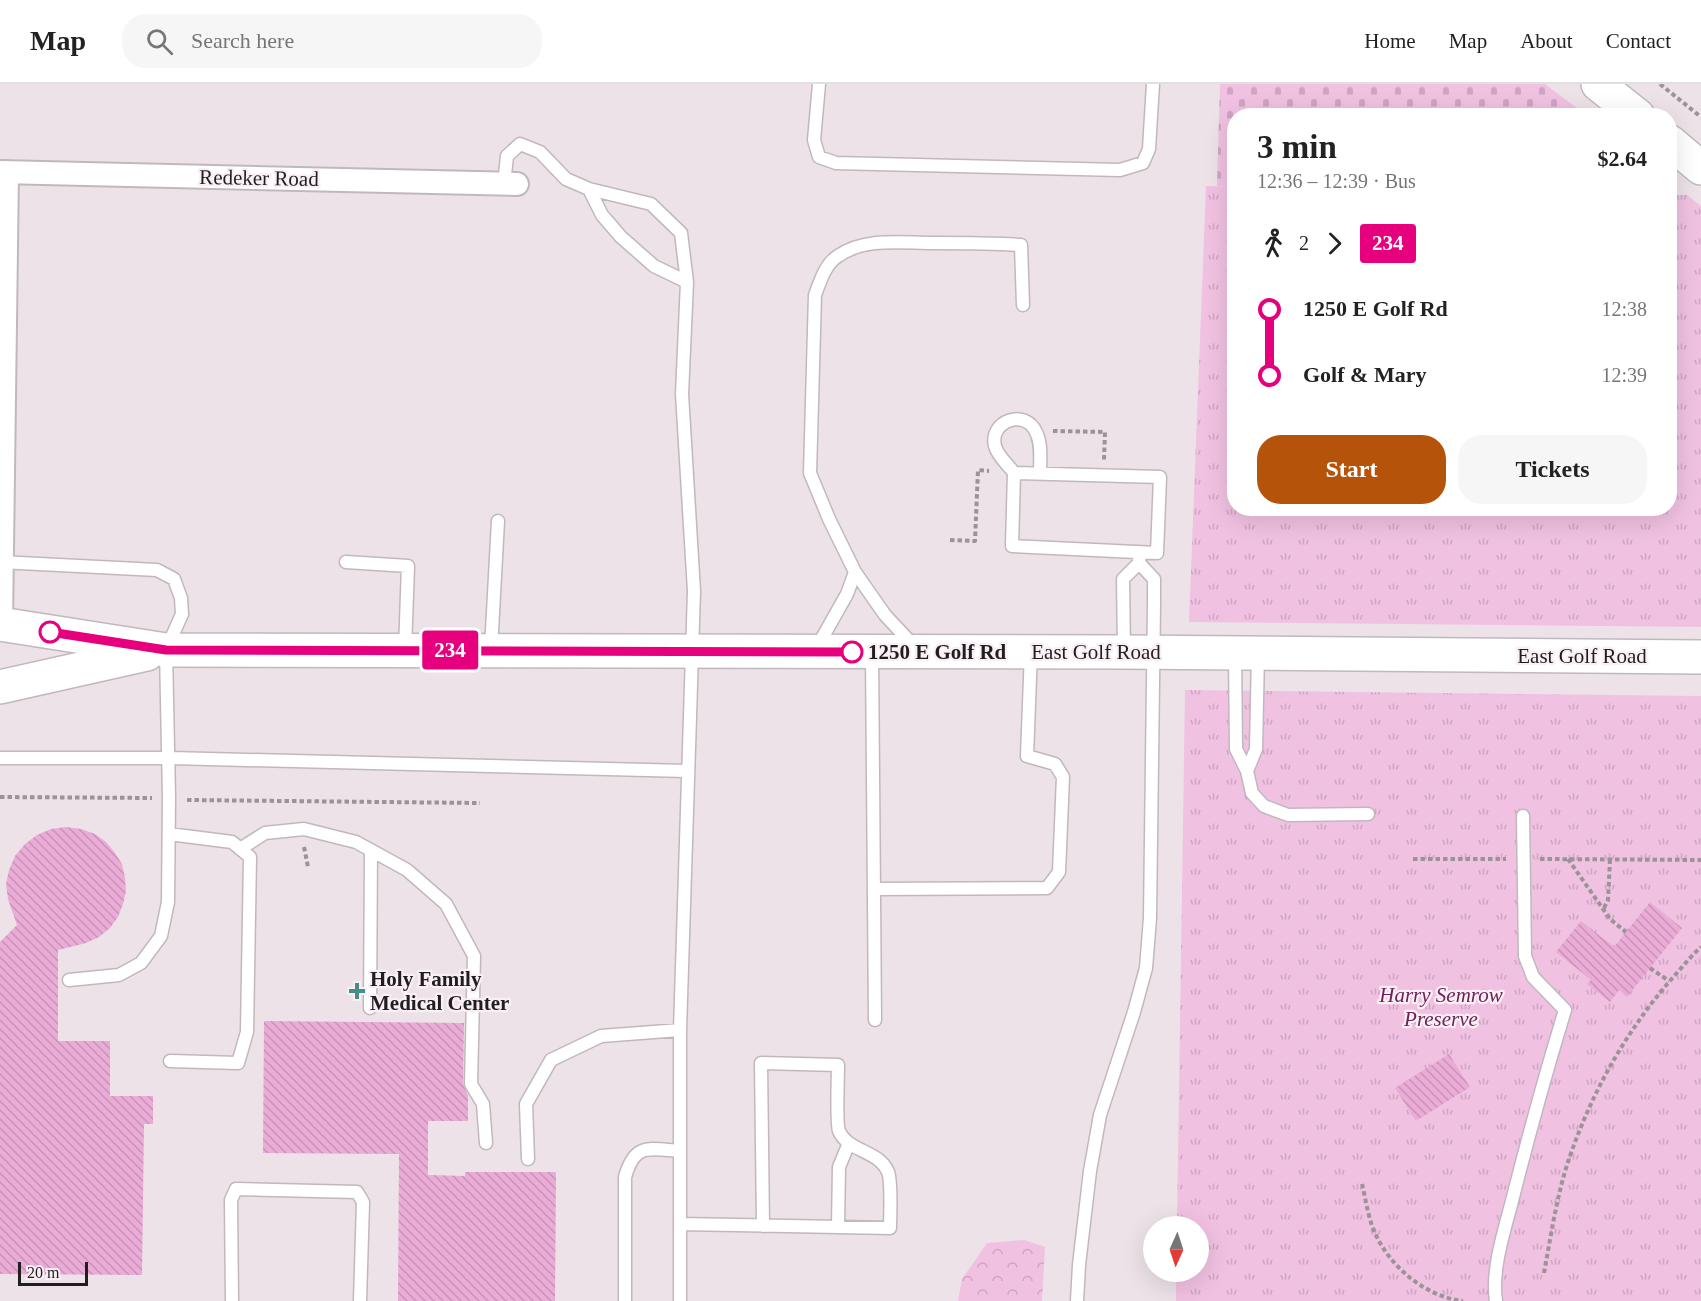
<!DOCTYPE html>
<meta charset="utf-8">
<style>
body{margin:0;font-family:Georgia,serif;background:#f6f6f6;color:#222;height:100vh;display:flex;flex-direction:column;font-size:22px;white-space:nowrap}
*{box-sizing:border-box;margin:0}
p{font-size:20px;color:#767676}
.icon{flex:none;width:33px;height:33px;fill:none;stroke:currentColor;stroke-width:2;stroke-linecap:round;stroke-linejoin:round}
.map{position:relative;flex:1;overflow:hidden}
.drawer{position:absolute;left:1227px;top:24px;width:450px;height:408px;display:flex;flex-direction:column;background:#fff;border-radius:24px;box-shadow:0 6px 24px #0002}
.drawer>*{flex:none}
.badge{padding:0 12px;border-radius:4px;font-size:21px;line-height:39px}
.needle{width:39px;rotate:183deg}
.tools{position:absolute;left:1143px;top:1132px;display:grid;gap:12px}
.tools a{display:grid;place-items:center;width:66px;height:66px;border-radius:50%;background:#fff;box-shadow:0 6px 24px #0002;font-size:30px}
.scale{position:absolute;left:18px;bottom:15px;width:70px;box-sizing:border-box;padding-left:6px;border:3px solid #211e20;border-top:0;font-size:16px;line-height:21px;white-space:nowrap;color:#211e20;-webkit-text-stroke:4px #f9eff5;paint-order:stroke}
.map>.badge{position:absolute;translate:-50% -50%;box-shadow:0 0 0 3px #fff}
.legs{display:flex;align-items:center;gap:9px;height:66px;padding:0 30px;font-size:20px}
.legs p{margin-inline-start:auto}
.overview{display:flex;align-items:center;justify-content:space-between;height:102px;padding:0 30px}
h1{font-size:33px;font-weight:800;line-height:45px}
.button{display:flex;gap:12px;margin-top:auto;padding:12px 30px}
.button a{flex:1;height:69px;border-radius:24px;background:#b45309;color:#fff;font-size:24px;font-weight:800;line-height:69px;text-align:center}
.button a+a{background:#f6f6f6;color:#222}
ul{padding:0 30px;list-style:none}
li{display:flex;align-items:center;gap:21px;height:66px;font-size:22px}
li i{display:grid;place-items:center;width:9px;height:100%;margin:0 8px;background:currentColor}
li i::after{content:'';width:15px;height:15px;margin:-8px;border:4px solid;border-radius:50%;background:#fff}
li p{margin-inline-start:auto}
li:first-child i{background:linear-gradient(#0000 50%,currentColor 0)}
li:last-child i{background:linear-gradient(currentColor 50%,#0000 0)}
header{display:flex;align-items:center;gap:36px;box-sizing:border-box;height:84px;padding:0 30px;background:#fff;border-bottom:2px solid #e0e0e0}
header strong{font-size:28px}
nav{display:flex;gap:33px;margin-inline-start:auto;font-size:21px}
.search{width:420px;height:54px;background:#f6f6f6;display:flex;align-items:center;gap:15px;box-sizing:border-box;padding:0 21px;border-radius:24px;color:#767676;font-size:22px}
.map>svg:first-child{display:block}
.forest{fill:url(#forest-crowns)}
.cemetery{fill:url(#cemetery-stones)}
.park{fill:url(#park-tufts)}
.building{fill:url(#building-back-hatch)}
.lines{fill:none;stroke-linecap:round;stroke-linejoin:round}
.lane-casing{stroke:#c1b8be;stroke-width:15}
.street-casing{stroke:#c1b8be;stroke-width:26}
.primary-casing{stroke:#c1b8be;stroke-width:36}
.path{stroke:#9a9397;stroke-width:4;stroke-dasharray:4.5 3;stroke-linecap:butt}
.lane{stroke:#fff;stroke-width:12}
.street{stroke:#fff;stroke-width:22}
.primary{stroke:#fff;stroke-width:33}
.line-1-casing{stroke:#fff;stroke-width:14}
.line-1{stroke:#e6007e;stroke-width:9}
.stop-1-dot{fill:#fff;stroke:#e6007e;stroke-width:3}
.poi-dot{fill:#478e88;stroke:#f9eff5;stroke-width:2}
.labels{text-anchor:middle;stroke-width:4.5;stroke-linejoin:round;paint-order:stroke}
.street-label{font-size:21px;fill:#211e20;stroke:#f9eff5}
.stop-label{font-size:21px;font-weight:bold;fill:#211e20;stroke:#f9eff5;text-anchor:start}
.poi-label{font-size:21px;font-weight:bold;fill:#211e20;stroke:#f9eff5;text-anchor:start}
.park-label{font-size:21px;font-style:italic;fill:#6c235a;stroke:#f9eff5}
</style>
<header>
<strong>Map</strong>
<div class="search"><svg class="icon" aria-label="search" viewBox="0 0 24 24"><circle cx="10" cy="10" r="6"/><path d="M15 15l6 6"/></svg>Search here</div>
<nav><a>Home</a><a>Map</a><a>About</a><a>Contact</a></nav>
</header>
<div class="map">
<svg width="1701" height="1217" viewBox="0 0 1701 1217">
<defs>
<pattern id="forest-crowns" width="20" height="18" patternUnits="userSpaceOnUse" patternTransform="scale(1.5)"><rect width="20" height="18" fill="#f1c1e2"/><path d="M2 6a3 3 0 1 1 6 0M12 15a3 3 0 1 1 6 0" fill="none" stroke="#cea5c2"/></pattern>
<pattern id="cemetery-stones" width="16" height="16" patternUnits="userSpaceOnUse" patternTransform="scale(1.5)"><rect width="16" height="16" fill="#f1c1e2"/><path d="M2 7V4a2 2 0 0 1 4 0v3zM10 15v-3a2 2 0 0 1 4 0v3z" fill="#cea5c2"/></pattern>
<pattern id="park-tufts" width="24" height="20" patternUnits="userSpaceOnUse" patternTransform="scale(1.5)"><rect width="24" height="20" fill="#f1c1e2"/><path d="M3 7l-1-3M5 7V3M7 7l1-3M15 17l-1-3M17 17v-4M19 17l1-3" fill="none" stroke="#cea5c2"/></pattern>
<pattern id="building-back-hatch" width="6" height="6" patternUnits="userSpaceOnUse" patternTransform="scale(1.5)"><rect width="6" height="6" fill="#eaabd7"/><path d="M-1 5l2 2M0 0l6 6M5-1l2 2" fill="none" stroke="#c893b8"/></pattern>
</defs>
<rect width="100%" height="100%" fill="#ece2e8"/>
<path class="forest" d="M 1024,1156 L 1045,1163 L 1042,1217 L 958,1217 L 962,1195 L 987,1159 Z"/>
<path class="cemetery" d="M 1220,0 L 1545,0 L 1586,31 L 1234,32 L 1234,103 L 1217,102 Z"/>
<path class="park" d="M 1206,102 L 1234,103 L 1234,424 L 1670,424 L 1670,111 L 1687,111 L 1701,122 L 1701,543 L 1189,538 Z
M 1185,606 L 1701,612 L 1701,1217 L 1176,1217 L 1176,1188 L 1198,1188 L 1198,1143 L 1177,1143 Z"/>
<path class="building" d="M 66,743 L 81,745 L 95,750 L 106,758 L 115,769 L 122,780 L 125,794 L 126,807 L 123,820 L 118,833 L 110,844 L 99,853 L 86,859 L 58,866 L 58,957 L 110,957 L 110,1012 L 153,1012 L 153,1040 L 144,1040 L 142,1191 L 0,1190 L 0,858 L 17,841 L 8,815 L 6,800 L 9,786 L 15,772 L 25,760 L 37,751 L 51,745 Z
M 1650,818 L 1682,844 L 1627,913 L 1619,906 L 1610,918 L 1587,900 L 1591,896 L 1556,868 L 1581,837 L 1614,863 Z
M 264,937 L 464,939 L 463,1000 L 468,1011 L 468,1037 L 428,1037 L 428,1091 L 465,1092 L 465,1088 L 556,1088 L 555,1217 L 398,1217 L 399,1070 L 263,1069 Z
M 1449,970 L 1470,1003 L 1416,1037 L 1395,1004 Z"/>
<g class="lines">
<g class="lane-casing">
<path id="lane" d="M 819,0 L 814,56 L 819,73 L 836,79 L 1120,86 L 1143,79 L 1149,65 L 1153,0
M 504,100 L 507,72 L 520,60 L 540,68 L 566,95 L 589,105 L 651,120 L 681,149 L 687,198 L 682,310 L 694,507 L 680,946 L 680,1217
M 589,105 L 602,131 L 621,153 L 654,182 L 687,198
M 1014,389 L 1160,393 L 1157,469 L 1012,462 Z
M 1014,389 C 1008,380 998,373 995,362 C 989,337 1025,324 1036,348 C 1042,360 1040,376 1040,389
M 0,478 L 157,486 L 174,495 L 181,514 L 182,530 L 166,566 L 169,714 L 168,818 L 161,852 L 141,879 L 119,891 L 69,896
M 346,478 L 408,482 L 405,566
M 915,563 L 885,531 L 855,488 L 829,435 L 810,389 L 815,211 C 820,198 825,180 838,172 C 865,153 902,159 933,159 C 962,159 992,159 1021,161 L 1023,221
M 491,565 L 498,437
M 816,565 L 847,510 L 855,488
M 1124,567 L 1123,495 L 1139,479
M 872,569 L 875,936
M 1235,570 L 1236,665 L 1247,687 L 1252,709 L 1264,722 L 1288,731 L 1368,730
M 0,674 L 171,674 L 687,687
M 1247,687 L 1256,665 L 1258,570
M 169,750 L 232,758 L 250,773 L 247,948 L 238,979 L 170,977
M 240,765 L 265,749 L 304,745 L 356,758 L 407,786 L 446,820 L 474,872 L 471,1000 L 483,1020 L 486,1059
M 874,805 L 1047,804 L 1059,788 L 1063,693 L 1055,680 L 1027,672 L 1031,568
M 370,924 L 371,766
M 528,1075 L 526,1020 L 551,976 L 601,952 L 680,946
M 680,1140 L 890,1144 C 890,1132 892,1098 888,1088 C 879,1066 848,1068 839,1047 C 836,1040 838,993 838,981 L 761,979 L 763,1142
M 838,1143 L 839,1083 L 849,1059
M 232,1217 L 231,1116 L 236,1105 L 357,1108 L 363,1118 L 360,1217
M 625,1217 L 625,1093 C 635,1058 649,1065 680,1067
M 1077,1217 L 1079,1181 L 1090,1087 L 1100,1031 L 1134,928 L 1146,884 L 1150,834 L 1154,520 L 1154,495 L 1139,479 L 1140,469
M 1496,1217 C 1491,1185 1505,1145 1513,1113 C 1529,1050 1546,988 1565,926 L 1533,893 L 1525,872 L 1523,732"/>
</g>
<g class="street-casing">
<path id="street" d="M 0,88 L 517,100
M 1,540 L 7,88"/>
</g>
<g class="primary-casing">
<path id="primary" d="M 1598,0 L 1638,32
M 1670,58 L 1701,84
M 0,540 L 166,566 L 1124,568 L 1701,573
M 0,603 L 147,570"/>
</g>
<path class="path" d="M 1660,0 L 1701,33
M 1053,347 L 1105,348 L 1104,376
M 950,456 L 975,457 L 978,386 L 989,387
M 0,713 L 152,714
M 187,716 L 480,719
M 304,763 L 308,783
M 1413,775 L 1506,775
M 1540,775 L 1701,776
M 1568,775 L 1610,835 L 1626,848
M 1604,824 L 1608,816 L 1610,776
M 1650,884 L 1669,897
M 1362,1100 C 1366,1116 1368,1134 1375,1149 C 1390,1183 1426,1213 1463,1217
M 1544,1189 C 1552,1146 1558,1102 1574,1061 C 1597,998 1632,939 1676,890 C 1684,881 1692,871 1701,863"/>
<use href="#lane" class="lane"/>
<use href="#street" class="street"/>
<use href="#primary" class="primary"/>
</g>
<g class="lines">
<g class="line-1-casing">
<path id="line-1" d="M 50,548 L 166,566 L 852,568"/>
</g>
<use href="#line-1" class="line-1"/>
</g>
<g class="stop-1-dot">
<circle cx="50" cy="548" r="10"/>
<circle cx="852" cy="568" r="10"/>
</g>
<path class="poi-dot" d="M354 898h6v6h6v6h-6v6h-6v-6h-6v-6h6z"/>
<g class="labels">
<g class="street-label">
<text transform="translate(259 94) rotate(1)" y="7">Redeker Road</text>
<text x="1096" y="575">East Golf Road</text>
<text x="1582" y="579">East Golf Road</text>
</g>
<g class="stop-label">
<text x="868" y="575">1250 E Golf Rd</text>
</g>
<g class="poi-label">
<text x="370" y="902">Holy Family<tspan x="370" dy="24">Medical Center</tspan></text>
</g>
<g class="park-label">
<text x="1441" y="918">Harry Semrow<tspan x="1441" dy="24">Preserve</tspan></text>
</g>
</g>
</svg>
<div class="tools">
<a><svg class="needle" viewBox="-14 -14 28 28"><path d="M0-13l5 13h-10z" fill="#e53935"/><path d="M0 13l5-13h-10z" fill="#767676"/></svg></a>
</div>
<div class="scale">20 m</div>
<b class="badge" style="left:450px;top:566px;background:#e6007e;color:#fff">234</b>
<section class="drawer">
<div class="overview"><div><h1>3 min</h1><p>12:36 – 12:39 · Bus</p></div><b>$2.64</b></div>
<div class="legs"><svg class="icon" aria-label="walk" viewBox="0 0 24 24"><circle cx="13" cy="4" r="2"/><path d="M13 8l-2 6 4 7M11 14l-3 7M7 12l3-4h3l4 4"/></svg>2<svg class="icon" aria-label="forward" viewBox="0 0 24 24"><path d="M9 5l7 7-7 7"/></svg><b class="badge" style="background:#e6007e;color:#fff">234</b></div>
<ul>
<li><i style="color:#e6007e"></i><b>1250 E Golf Rd</b><p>12:38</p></li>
<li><i style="color:#e6007e"></i><b>Golf &amp; Mary</b><p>12:39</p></li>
</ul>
<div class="button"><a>Start</a><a>Tickets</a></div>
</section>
</div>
